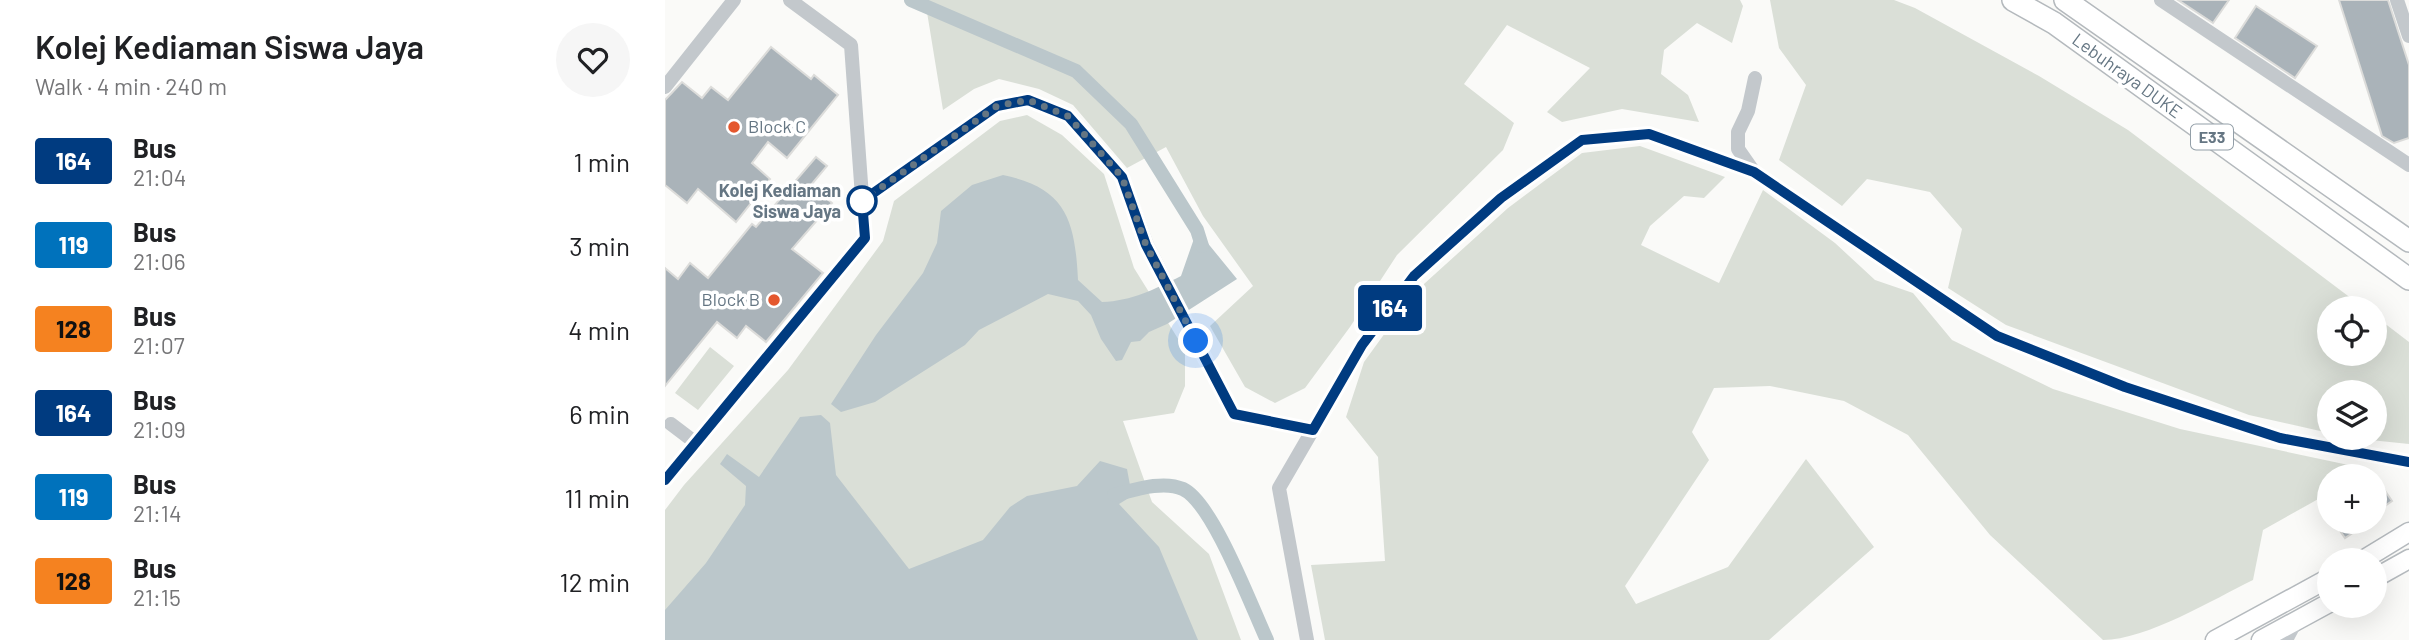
<!DOCTYPE html>
<meta charset="utf-8">
<style>
body{margin:0;font-family:Barlow,sans-serif;background:#f6f6f6;color:#202124;height:100vh;display:flex;flex-direction:column;font-size:26px;white-space:nowrap}
*{box-sizing:border-box;margin:0}
p{font-size:23px;color:#757577}
.icon{flex:none;width:38px;height:38px;fill:none;stroke:currentColor;stroke-width:2;stroke-linecap:round;stroke-linejoin:round}
.map{position:relative;flex:1;overflow:hidden}
.sheet{display:flex;flex-direction:column;background:#fff;width:665px}
.sheet>*{flex:none}
.badge{padding:0 14px;border-radius:5px;font-size:24px;line-height:46px}
.controls{position:absolute;left:1652px;top:296px;display:grid;gap:14px}
.controls a{display:grid;place-items:center;width:70px;height:70px;border-radius:50%;background:#fff;box-shadow:0 7px 28px #0002;font-size:35px}
.you{position:absolute;width:35px;height:35px;margin:-18px;border:5px solid #fff;border-radius:50%;background:#1a73e8;box-shadow:0 0 0 10px #1a73e833}
.map>.badge{position:absolute;translate:-50% -50%;box-shadow:0 0 0 4px #fff}
.round{display:grid;place-items:center;flex:none;width:74px;height:74px;border-radius:37px;background:#f6f6f6}
.head{display:flex;align-items:center;justify-content:space-between;height:119px;padding:0 35px}
h1{font-size:33px;font-weight:600;line-height:52px}
ul{padding:0;list-style:none}
li{display:flex;align-items:center;gap:21px;height:84px;padding:0 35px}
li div{flex:1}
li b{display:block;font-size:26px}
li em{font-style:normal}
li .badge{min-width:77px;font-weight:700;text-align:center}
main{display:flex;flex:1;min-height:0}
.map>svg:first-child{display:block}
.green{fill:#dadfd7}
.water{fill:#bbc7cb}
.lines{fill:none;stroke-linecap:round;stroke-linejoin:round}
.canal{stroke:#bbc7cb;stroke-width:14}
.building{fill:#aab3b9;stroke:#dcdcda;stroke-width:2}
.major-casing{stroke:#b5babe;stroke-width:21}
.highway-casing{stroke:#b4b9bd;stroke-width:24}
.minor{stroke:#c3c8cc;stroke-width:14}
.major{stroke:#fff;stroke-width:18}
.highway{stroke:#fff;stroke-width:21}
.line-casing{stroke:#fff;stroke-width:16}
.line{stroke:#003b80;stroke-width:10}
.walk{stroke:#657683;stroke-width:7;stroke-dasharray:0 12.6}
.poi-dot{fill:#e4572e;stroke:#fff;stroke-width:2.5}
.stop-dot{fill:#fff;stroke:#003b80;stroke-width:3.5}
.labels{text-anchor:middle;stroke-width:7;stroke-linejoin:round;paint-order:stroke}
.shield{fill:#fff;stroke:#939fa8;stroke-width:2}
.shield-label{font-size:16px;font-weight:bold;fill:#657683}
.street-label{font-size:18px;fill:#657683;stroke:#fff}
.poi-label{font-size:18px;fill:#657683;stroke:#fff;text-anchor:start}
.stop-label{font-size:18px;font-weight:bold;fill:#657683;stroke:#fff;text-anchor:end}
</style>
<main>
<section class="sheet">
<div class="head"><div><h1>Kolej Kediaman Siswa Jaya</h1><p>Walk · 4 min · 240 m</p></div><a class="round"><svg class="icon" aria-label="heart" viewBox="0 0 24 24"><path d="M12 20l-8-8c-3-5 5-10 8-4 3-6 11-1 8 4z"/></svg></a></div>
<ul>
<li><span class="badge" style="background:#003b80;color:#fff">164</span><div><b>Bus</b><p>21:04</p></div><em>1 min</em></li>
<li><span class="badge" style="background:#0072bc;color:#fff">119</span><div><b>Bus</b><p>21:06</p></div><em>3 min</em></li>
<li><span class="badge" style="background:#f58220;color:#111">128</span><div><b>Bus</b><p>21:07</p></div><em>4 min</em></li>
<li><span class="badge" style="background:#003b80;color:#fff">164</span><div><b>Bus</b><p>21:09</p></div><em>6 min</em></li>
<li><span class="badge" style="background:#0072bc;color:#fff">119</span><div><b>Bus</b><p>21:14</p></div><em>11 min</em></li>
<li><span class="badge" style="background:#f58220;color:#111">128</span><div><b>Bus</b><p>21:15</p></div><em>12 min</em></li>
</ul>
</section>
<div class="map">
<svg width="1744" height="640" viewBox="0 0 1744 640">
<rect width="100%" height="100%" fill="#fafaf8"/>
<path class="green" d="M 260,0 L 1075,0 L 1078,6 L 1067,43 L 1032,23 L 999,50 L 996,74 L 1023,95 L 1034,122 L 957,109 L 897,122 L 882,112 L 925,68 L 842,25 L 799,84 L 849,123 L 838,150 L 732,255 L 685,327 L 640,388 L 610,403 L 580,387 L 545,326 L 588,286 L 538,216 L 501,147 L 462,168 L 408,105 L 374,89 L 334,79 L 309,89 L 278,110 Z
M 1105,0 L 1229,0 L 1250,8 L 1374,76 L 1463,130 L 1699,308 L 1664,308 L 1664,354 L 1710,354 L 1710,316 L 1744,342 L 1744,444 L 1686,438 L 1710,438 L 1710,392 L 1664,392 L 1664,433 L 1584,415 L 1341,325 L 1283,288 L 1297,229 L 1265,192 L 1202,179 L 1177,206 L 1114,160 L 1141,85 L 1114,48 Z
M 362,115 L 397,135 L 439,174 L 469,268 L 520,350 L 520,386 L 509,413 L 458,421 L 487,502 L 544,554 L 576,640 L 0,640 L 0,510 L 19,485 L 123,370 L 218,241 L 229,201 L 335,121 Z
M 975,146 L 1060,177 L 1039,198 L 1019,196 L 985,226 L 976,245 L 1054,283 L 1098,190 L 1170,243 L 1210,280 L 1248,293 L 1287,340 L 1388,389 L 1515,429 L 1707,470 L 1696,476 L 1664,476 L 1664,493 L 1598,530 L 1588,580 C 1549,599 1481,640 1438,640 L 1325,535 L 1243,435 L 1179,401 L 1105,386 L 1049,388 L 1027,432 L 1044,460 L 960,586 L 971,604 L 1063,567 L 1141,459 L 1209,547 L 1104,640 L 660,640 L 646,565 L 720,561 L 713,457 L 681,417 L 699,362 L 749,293 L 843,208 L 917,153 Z
M 45,347 L 69,366 L 33,410 L 10,393 Z"/>
<path class="water" d="M 338,175 C 402,188 410,221 413,280 L 437,302 C 467,301 490,289 516,276 L 532,230 L 572,279 L 502,324 L 484,332 L 475,341 L 466,342 L 457,360 L 451,361 L 436,339 L 426,315 L 413,301 L 383,294 L 314,330 L 300,345 L 210,402 L 176,412 L 166,404 L 211,335 L 258,273 L 272,243 L 276,211 L 307,185 Z
M 156,415 L 165,423 L 171,475 L 244,569 L 318,540 L 345,507 L 362,496 L 412,486 L 435,461 L 462,469 L 467,496 L 454,504 L 494,547 L 533,640 L 0,640 L 0,610 L 41,563 L 80,505 L 81,486 L 55,464 L 62,454 L 94,477 L 135,417 Z"/>
<g class="lines">
<path class="canal" d="M 246,0 L 411,71 L 466,124 L 532,230 L 537,246
M 449,495 C 469,490 498,480 518,489 C 548,503 587,608 602,640"/>
</g>
<path class="building" d="M 1513,0 L 1564,0 L 1548,23 Z
M 1674,0 L 1723,0 L 1744,65 L 1744,138 L 1729,143 L 1717,136 Z
M 1591,6 L 1652,46 L 1630,78 L 1570,38 Z
M 106,47 L 146,79 L 149,75 L 173,95 L 122,158 L 103,142 L 87,163 L 105,179 L 71,222 L 33,189 L 22,203 L 0,185 L 0,100 L 17,82 L 37,98 L 46,87 L 63,100 Z
M 151,157 L 162,166 L 146,185 L 167,203 L 127,249 L 158,273 L 101,342 L 81,326 L 72,338 L 52,322 L 0,386 L 0,268 L 13,279 L 25,263 L 43,278 L 87,224 L 91,227 Z
M 1710,476 L 1727,501 L 1710,513 Z
M 1669,522 L 1704,522 L 1680,538 Z"/>
<g class="lines">
<g class="major-casing">
<path id="major" d="M 1698,560 L 1744,532
M 1710,578 L 1744,559
M 1550,640 L 1664,578
M 1596,640 L 1664,603"/>
</g>
<g class="highway-casing">
<path id="highway" d="M 1348,0 L 1389,23 L 1744,279
M 1400,0 L 1744,241"/>
</g>
<path class="minor" d="M 1496,0 L 1744,165
M 1732,0 L 1744,36
M 0,87 L 69,0
M 1089,172 L 1073,149 L 1073,132 L 1083,111 L 1090,78
M 197,201 L 332,106 L 363,100 L 403,116 L 457,177 L 482,245 L 569,414 L 648,430
M 6,424 L 31,443
M 0,480 L 200,238 L 186,45 L 125,0
M 642,640 L 614,488 L 697,345 L 749,276 L 836,198 L 917,140 L 984,134 L 1089,172 L 1332,336 L 1460,387 L 1614,438 L 1744,462
M 1621,640 L 1631,621"/>
<use href="#major" class="major"/>
<use href="#highway" class="highway"/>
</g>
<g class="lines">
<g class="line-casing">
<path id="line" d="M 0,480 L 200,238 L 197,201 L 332,106 L 363,100 L 403,116 L 457,177 L 481,245 L 569,414 L 648,430 L 697,345 L 749,276 L 836,198 L 917,140 L 984,134 L 1089,172 L 1332,336 L 1460,387 L 1615,438 L 1744,462"/>
</g>
<use href="#line" class="line"/>
<path class="walk" d="M 197,201 L 332,106 L 363,100 L 403,116 L 457,177 L 481,245 L 531,341"/>
</g>
<g class="poi-dot">
<circle cx="69" cy="127" r="7"/>
<circle cx="109" cy="300" r="7"/>
</g>
<circle class="stop-dot" cx="197" cy="201" r="14"/>
<g class="labels">
<rect class="shield" x="1526" y="124.5" width="42" height="25" rx="5"/>
<g class="shield-label">
<text x="1547" y="143">E33</text>
</g>
<g class="street-label">
<text transform="translate(1462 76) rotate(36)" y="6">Lebuhraya DUKE</text>
</g>
<g class="poi-label">
<text x="83" y="133">Block C</text>
<text x="95" y="306" text-anchor="end">Block B</text>
</g>
<g class="stop-label">
<text x="176" y="197">Kolej Kediaman<tspan x="176" dy="21">Siswa Jaya</tspan></text>
</g>
</g>
</svg>
<div class="controls">
<a><svg class="icon" aria-label="locate" viewBox="0 0 24 24"><circle cx="12" cy="12" r="6"/><path d="M12 2v4M12 18v4M2 12h4M18 12h4"/></svg></a>
<a><svg class="icon" aria-label="layers" viewBox="0 0 24 24"><path d="M12 4l9 5-9 5-9-5zM3 14l9 5 9-5"/></svg></a>
<a>+</a>
<a>−</a>
</div>
<div class="you" style="left:531px;top:341px"></div>
<b class="badge" style="left:725px;top:308px;background:#003b80;color:#fff">164</b>
</div>
</main>
